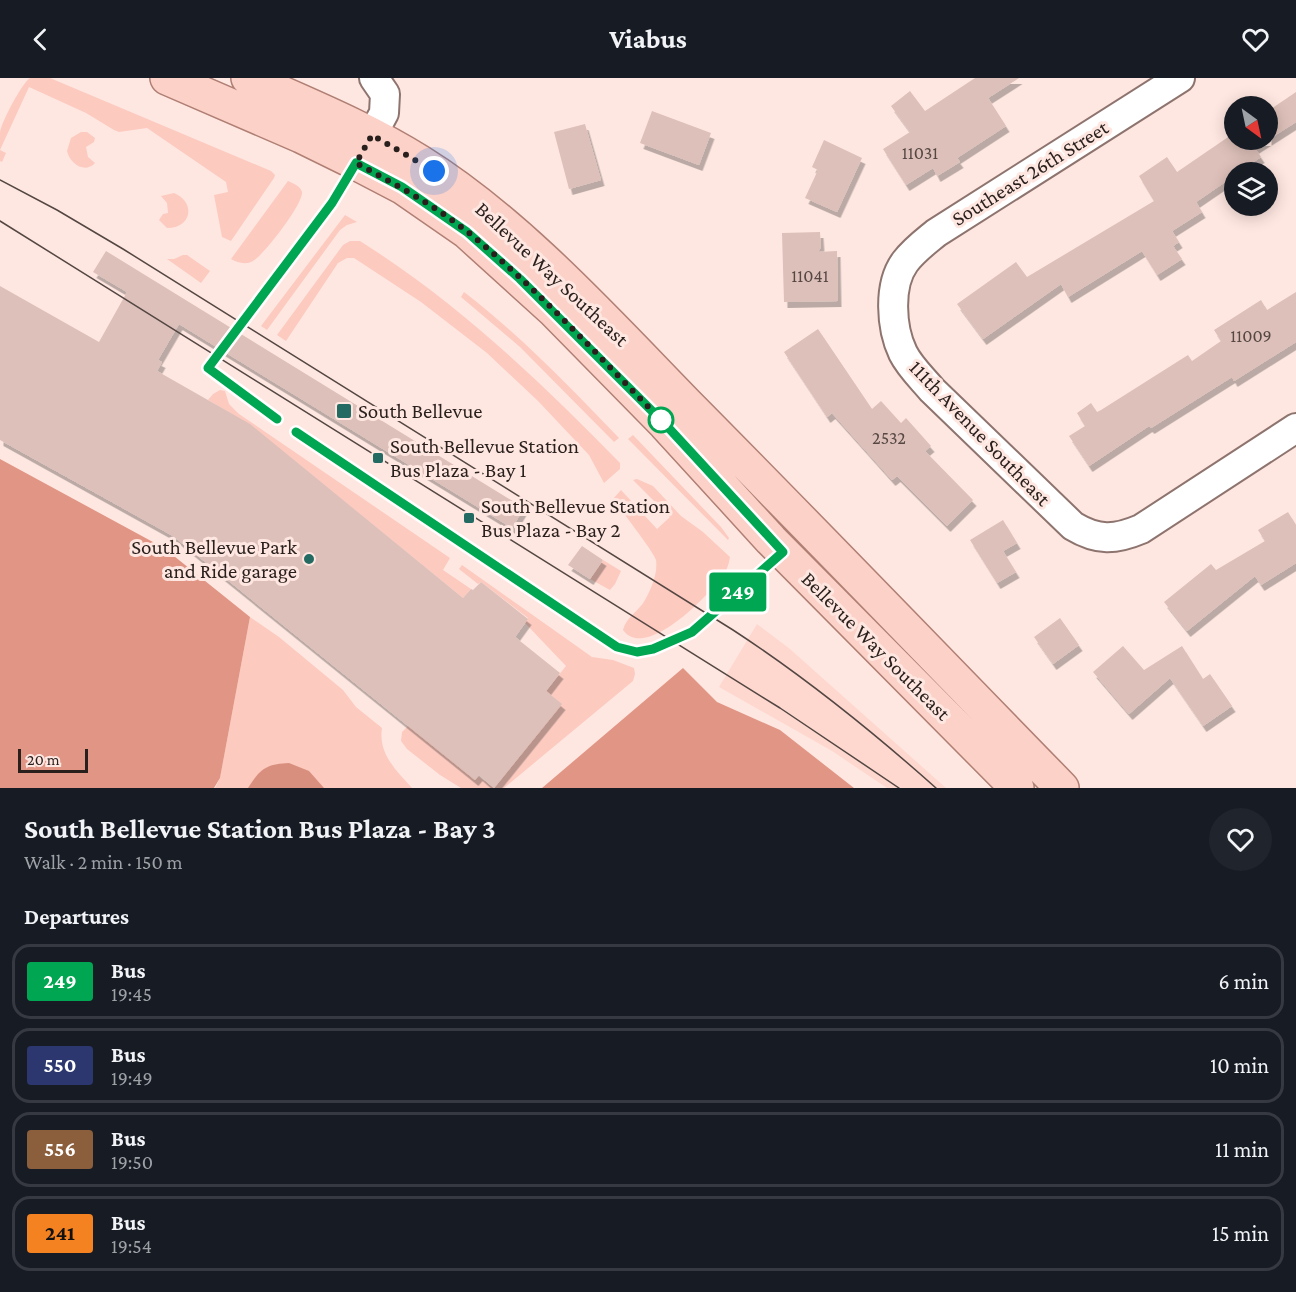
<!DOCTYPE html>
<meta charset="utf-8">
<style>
body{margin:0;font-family:"Crimson Pro",serif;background:#20242c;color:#f1f3f6;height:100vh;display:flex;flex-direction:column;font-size:22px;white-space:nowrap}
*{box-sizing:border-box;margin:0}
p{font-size:20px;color:#9ea1a6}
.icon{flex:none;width:33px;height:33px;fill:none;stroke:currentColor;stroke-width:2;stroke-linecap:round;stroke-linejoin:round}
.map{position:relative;height:710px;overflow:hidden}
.side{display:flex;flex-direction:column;background:#171b24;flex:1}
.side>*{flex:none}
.badge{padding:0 12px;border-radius:4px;font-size:21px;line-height:39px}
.needle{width:39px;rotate:147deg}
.fabs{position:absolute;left:1224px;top:18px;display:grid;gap:12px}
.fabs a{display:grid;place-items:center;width:54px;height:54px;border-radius:50%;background:#171b24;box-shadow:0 3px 15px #0003;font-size:30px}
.scale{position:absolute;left:18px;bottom:15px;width:70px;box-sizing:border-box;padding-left:6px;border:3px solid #291f1c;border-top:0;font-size:16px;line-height:21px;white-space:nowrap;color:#291f1c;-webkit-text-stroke:4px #ffe7e1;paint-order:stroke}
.you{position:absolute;width:30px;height:30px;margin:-15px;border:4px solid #fff;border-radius:50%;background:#1a73e8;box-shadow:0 0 0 9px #1a73e833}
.map>.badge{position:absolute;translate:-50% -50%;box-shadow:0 0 0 3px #fff}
h2{padding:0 24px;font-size:22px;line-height:54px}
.round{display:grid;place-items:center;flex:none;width:63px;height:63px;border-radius:32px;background:#20242c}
.overview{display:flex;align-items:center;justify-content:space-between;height:102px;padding:0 24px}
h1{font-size:28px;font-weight:700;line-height:45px}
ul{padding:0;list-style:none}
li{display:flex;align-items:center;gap:18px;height:75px;margin:0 12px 9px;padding:0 12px;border:3px solid #363941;border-radius:18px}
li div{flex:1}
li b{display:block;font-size:22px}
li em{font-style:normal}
li .badge{min-width:66px;font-weight:700;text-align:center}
header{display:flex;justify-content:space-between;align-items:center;height:78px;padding:0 24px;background:#171b24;font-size:27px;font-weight:700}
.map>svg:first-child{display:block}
.built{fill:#fed8cf}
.green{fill:#fccabf}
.forest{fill:#e19585}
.water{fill:#d98f7e}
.building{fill:#ddc0b9;filter:url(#shadow)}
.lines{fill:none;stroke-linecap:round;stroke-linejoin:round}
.minor-casing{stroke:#8e746e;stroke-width:32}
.primary-casing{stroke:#b07f74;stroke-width:36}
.minor{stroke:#fff;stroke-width:28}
.primary{stroke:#fbd1c8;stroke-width:33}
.tram{stroke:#544743;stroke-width:1.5}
.line-casing{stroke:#fff;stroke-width:14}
.line{stroke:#00a651;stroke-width:9}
.walk{stroke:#291f1c;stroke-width:6;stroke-dasharray:0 10.8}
.poi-dot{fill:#236b62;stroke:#ffe7e1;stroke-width:2}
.stop-dot{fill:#fff;stroke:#00a651;stroke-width:3}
.labels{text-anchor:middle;stroke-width:6;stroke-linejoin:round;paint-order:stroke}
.number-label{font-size:18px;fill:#564743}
.street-label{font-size:21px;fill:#291f1c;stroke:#ffe7e1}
.poi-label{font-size:21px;fill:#291f1c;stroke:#ffe7e1;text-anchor:start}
</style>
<header><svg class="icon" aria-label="back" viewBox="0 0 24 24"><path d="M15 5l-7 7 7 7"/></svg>Viabus<svg class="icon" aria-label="heart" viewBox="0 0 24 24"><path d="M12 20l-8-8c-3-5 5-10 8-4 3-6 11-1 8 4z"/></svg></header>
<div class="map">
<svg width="1296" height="710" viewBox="0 0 1296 710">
<defs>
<filter id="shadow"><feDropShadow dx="3.5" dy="6" stdDeviation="0" flood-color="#0004"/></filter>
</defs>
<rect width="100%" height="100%" fill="#ffe7e1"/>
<path class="built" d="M 757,546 L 790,571 L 946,710 L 887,710 L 832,673 L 719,609 Z"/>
<path class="green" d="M 30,0 L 50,0 L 271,93 L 275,97 L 274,100 L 231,163 L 222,159 L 214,117 L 228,114 L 226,104 L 147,50 L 119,54 L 114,52 L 86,35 L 29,9 L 0,72 L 6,75 L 2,84 L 0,83 C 0,74 0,63 0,54 C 2,43 22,5 30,0 Z
M 81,54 L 87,54 L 95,60 L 94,64 L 86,69 L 88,79 L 95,85 C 85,96 70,86 67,73 L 71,60 Z
M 288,103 C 292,105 301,108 302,114 C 304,125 264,177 253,183 C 246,187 238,185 231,181 Z
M 174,115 C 196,124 192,150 167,150 L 159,142 L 163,136 L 168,135 L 167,125 L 161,118 Z
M 345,137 L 357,144 L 347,147 L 340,152 L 267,252 L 261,248 Z
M 350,163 L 360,163 C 457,224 540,303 620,385 L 620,391 L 604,405 L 589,377 L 538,323 L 487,275 L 421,224 L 354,180 L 347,180 L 338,185 L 286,263 L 277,257 L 343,167 Z
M 183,177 L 187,177 L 210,193 L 201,205 L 167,181 L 174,181 Z
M 464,214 C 521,258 570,309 619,360 L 614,364 L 520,269 L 461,219 Z
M 220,312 L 225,313 L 229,326 L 239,336 L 450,480 L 443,492 L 471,511 L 463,520 L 250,347 L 208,322 L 213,316 Z
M 633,357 L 721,449 L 729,460 L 728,462 L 628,361 Z
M 637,401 L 653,408 L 681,438 L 703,454 L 730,479 C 729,487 726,494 721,500 C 707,519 645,583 623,552 C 626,539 639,533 645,522 C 651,511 658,496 656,482 C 654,474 620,431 613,421 L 621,412 L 657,451 L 670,439 L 633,402 Z
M 603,482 L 621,493 L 615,506 L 610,512 L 590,501 Z
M 462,487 L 592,579 L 613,582 L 634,590 L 635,596 L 633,603 L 504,710 L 461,710 L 440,697 L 407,671 L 401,663 L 402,654 L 409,647 L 494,710 L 561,626 L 546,613 L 566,588 L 525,545 L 528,540 L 481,504 L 478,506 L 459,491 Z
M 250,539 L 279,559 L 343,612 L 356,629 L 382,650 C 378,676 396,692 412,710 L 215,710 L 220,700 Z"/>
<path class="forest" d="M 0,381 L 164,470 L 250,539 L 220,700 L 214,710 L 0,710 Z
M 683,590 L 717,624 L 780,652 L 854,710 L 542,710 Z"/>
<path class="water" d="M 289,685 L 309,693 L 324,710 L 248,710 C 260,691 266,686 289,685 Z"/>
<path class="building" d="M 975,0 L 1019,0 L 988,20 L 1006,48 L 957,80 L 960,84 L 937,98 L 933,90 L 906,107 L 883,71 L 910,54 L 891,28 L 910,13 L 925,33 Z
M 1296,14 L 1296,44 L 1255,70 L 1261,79 L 1239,94 L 1234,94 L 1234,98 L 1196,124 L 1202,134 L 1172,153 L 1179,164 L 1173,168 L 1182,181 L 1157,197 L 1142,173 L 1068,219 L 1061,206 L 983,261 L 957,226 L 1016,184 L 1027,199 L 1154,123 L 1139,98 L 1167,79 L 1177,94 L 1234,55 L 1234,62 L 1268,62 L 1268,33 Z
M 652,33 L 711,55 L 699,87 L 640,65 Z
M 585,46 L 601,102 L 569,111 L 554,54 Z
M 824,62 L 862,80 L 837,134 L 805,120 L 818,92 L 812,89 Z
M 820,154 L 821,169 L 818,174 L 837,173 L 838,223 L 784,224 L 782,155 Z
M 106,173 L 524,430 L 512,450 L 179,246 L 158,282 L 162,284 L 157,293 L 250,346 L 463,520 L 471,511 L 473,512 L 481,504 L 528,541 L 515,559 L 560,595 L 546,613 L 562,626 L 494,710 L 479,697 L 475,702 L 173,458 L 0,362 L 0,208 L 99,264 L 127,214 L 93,194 Z
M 1296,214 L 1296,264 L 1234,303 L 1232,299 L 1151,350 L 1149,348 L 1089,388 L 1069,358 L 1085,348 L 1077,335 L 1091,325 L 1097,334 L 1101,332 L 1188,277 L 1192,283 L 1221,263 L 1214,252 L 1261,222 L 1267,232 Z
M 818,251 L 872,331 L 881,323 L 901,345 L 906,340 L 931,368 L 925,373 L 973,422 L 947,448 L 897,398 L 892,402 L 832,335 L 827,339 L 784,274 Z
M 1288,434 L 1296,447 L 1296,485 L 1261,507 L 1255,498 L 1187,553 L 1164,524 L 1211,486 L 1216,492 L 1265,463 L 1258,452 Z
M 1003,442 L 1017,465 L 1003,473 L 1016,494 L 997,505 L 970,462 Z
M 582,468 L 603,482 L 590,501 L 568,487 Z
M 1060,540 L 1079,567 L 1053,586 L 1034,559 Z
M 1123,568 L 1144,592 L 1182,568 L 1203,601 L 1210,596 L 1232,628 L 1203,648 L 1170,600 L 1129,636 L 1093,594 Z"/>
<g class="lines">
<g class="minor-casing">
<path id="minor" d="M 1180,0 L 936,155 C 925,164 914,172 905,184 C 888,207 891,250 903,275 C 910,289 922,300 932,312 L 1073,448 C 1098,463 1115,462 1141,451 L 1296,350
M 362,76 L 384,35 L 385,16 L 374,0"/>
</g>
<g class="primary-casing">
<path id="primary" d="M 167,0 L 301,58 L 356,85 L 402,109 L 467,154 L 553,232 L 665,346 L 771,462 L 1017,710
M 248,0 C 306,26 366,50 420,84 C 518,145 607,244 687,326 C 813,453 937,582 1062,710"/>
</g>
<use href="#minor" class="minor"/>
<use href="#primary" class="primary"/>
<path class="tram" d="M 0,102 L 57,132 L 123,171 L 733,552 C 805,599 872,653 936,710
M 0,143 L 780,630 L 899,710"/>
</g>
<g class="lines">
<g class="line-casing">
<path id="line" d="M 277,341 L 208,290 L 332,125 L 356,85 L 402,109 L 467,154 L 520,201 L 665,346 L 783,474 L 692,554 L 653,571 L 637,574 L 617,569 L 296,354"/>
</g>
<use href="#line" class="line"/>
<path class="walk" d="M 434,93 L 372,57 L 356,85 C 395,106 434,127 469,155 C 539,212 601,281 665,346 L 661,342"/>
</g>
<g class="poi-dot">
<rect x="336" y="325" width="16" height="16" rx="3"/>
<rect x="372" y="374" width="12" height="12" rx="3"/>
<rect x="463" y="434" width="12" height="12" rx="3"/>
<circle cx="309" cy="481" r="6"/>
</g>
<circle class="stop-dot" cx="661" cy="342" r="12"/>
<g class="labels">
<g class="number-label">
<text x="920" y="81">11031</text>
<text x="810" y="204">11041</text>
<text x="1251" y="264">11009</text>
<text x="889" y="366">2532</text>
</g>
<g class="street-label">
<text transform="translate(1030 95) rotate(-32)" y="7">Southeast 26th Street</text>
<text transform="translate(552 196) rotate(43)" y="7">Bellevue Way Southeast</text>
<text transform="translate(980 355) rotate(46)" y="7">111th Avenue Southeast</text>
<text transform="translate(876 568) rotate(45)" y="7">Bellevue Way Southeast</text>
</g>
<g class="poi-label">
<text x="358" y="340">South Bellevue</text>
<text x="390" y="375">South Bellevue Station<tspan x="390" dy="24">Bus Plaza - Bay 1</tspan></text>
<text x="481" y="435">South Bellevue Station<tspan x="481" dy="24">Bus Plaza - Bay 2</tspan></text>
<text x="297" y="476" text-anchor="end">South Bellevue Park<tspan x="297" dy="24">and Ride garage</tspan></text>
</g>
</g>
</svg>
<div class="fabs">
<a><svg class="needle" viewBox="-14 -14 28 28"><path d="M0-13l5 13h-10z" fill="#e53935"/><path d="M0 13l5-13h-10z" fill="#9ea1a6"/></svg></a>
<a><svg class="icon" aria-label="layers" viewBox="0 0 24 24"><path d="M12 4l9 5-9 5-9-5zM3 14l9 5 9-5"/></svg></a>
</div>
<div class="scale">20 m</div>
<div class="you" style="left:434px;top:93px"></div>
<b class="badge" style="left:738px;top:514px;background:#00a651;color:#fff">249</b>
</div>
<section class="side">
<div class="overview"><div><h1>South Bellevue Station Bus Plaza - Bay 3</h1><p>Walk · 2 min · 150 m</p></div><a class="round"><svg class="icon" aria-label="heart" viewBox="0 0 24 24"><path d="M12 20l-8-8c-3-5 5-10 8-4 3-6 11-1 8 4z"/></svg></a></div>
<h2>Departures</h2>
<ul>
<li><span class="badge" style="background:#00a651;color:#fff">249</span><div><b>Bus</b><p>19:45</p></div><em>6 min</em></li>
<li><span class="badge" style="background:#2b376e;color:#fff">550</span><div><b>Bus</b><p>19:49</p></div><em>10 min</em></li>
<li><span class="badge" style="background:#8b5e3c;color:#fff">556</span><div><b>Bus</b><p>19:50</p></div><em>11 min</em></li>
<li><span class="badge" style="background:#f58220;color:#111">241</span><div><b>Bus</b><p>19:54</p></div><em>15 min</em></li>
</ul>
</section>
